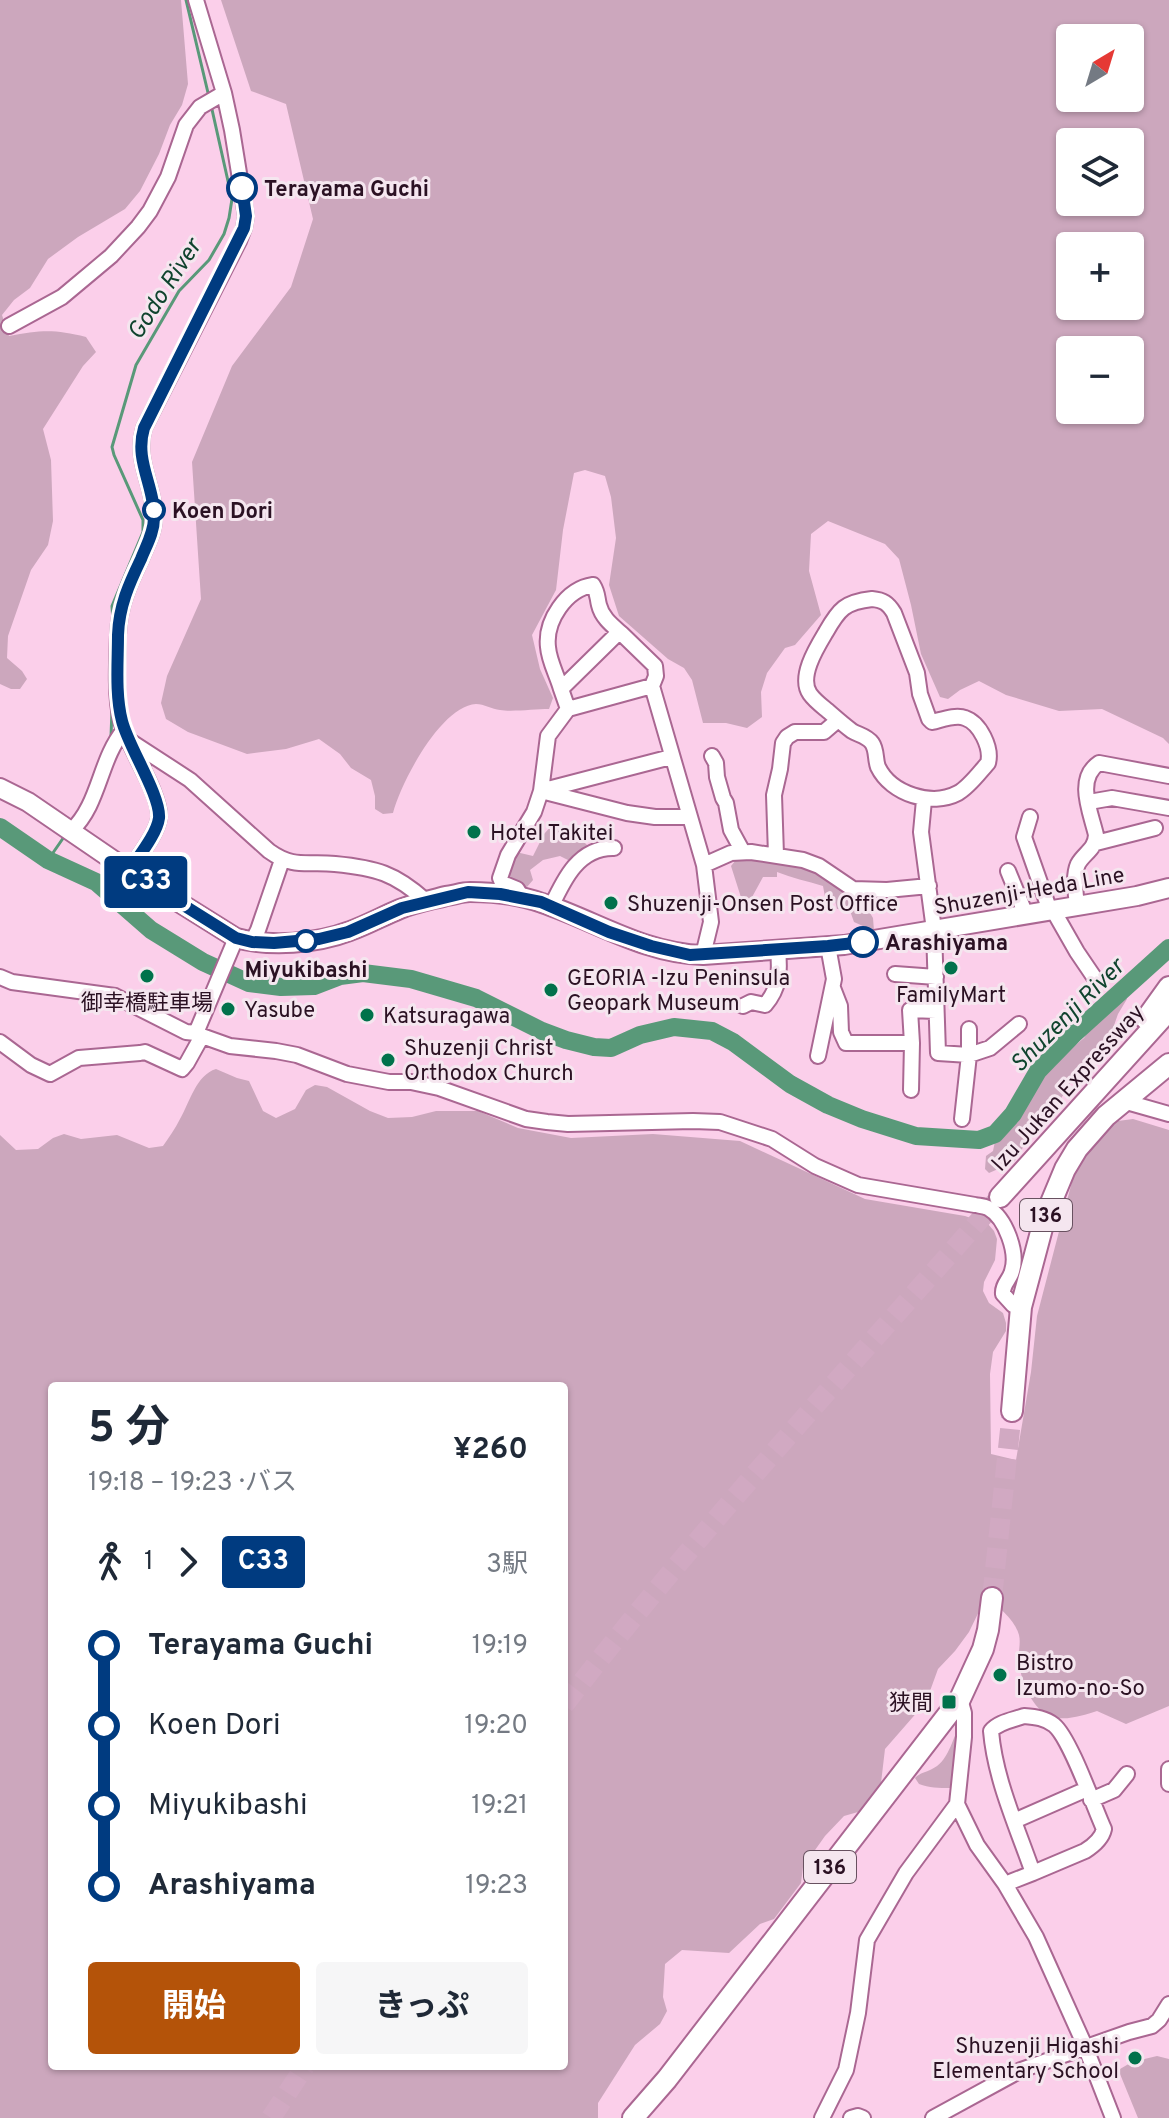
<!DOCTYPE html>
<html lang="ja">
<meta charset="utf-8">
<style>
body{margin:0;font-family:Overpass,"Noto Sans JP",sans-serif;background:#f6f6f7;color:#1f2937;height:100vh;display:flex;flex-direction:column;font-size:30px;white-space:nowrap}
*{box-sizing:border-box;margin:0}
p{font-size:26px;color:#747a83}
.icon{flex:none;width:44px;height:44px;fill:none;stroke:currentColor;stroke-width:2;stroke-linecap:round;stroke-linejoin:round}
.map{position:relative;flex:1;overflow:hidden}
.details{position:absolute;left:48px;top:1382px;width:520px;height:688px;display:flex;flex-direction:column;background:#fff;border-radius:8px;box-shadow:0 2px 6px #0004}
.details>*{flex:none}
.badge{padding:0 16px;border-radius:6px;font-size:28px;line-height:52px}
.needle{width:52px;rotate:38deg}
.tools{position:absolute;left:1056px;top:24px;display:grid;gap:16px}
.tools a{display:grid;place-items:center;width:88px;height:88px;border-radius:8px;background:#fff;box-shadow:0 2px 6px #0004;font-size:40px}
.map>.badge{position:absolute;translate:-50% -50%;box-shadow:0 0 0 4px #fff}
.legs{display:flex;align-items:center;gap:12px;height:88px;padding:0 40px;font-size:26px}
.legs p{margin-inline-start:auto}
.head{display:flex;align-items:center;justify-content:space-between;height:136px;padding:0 40px}
h1{font-size:44px;font-weight:700;line-height:60px}
.action{display:flex;gap:16px;margin-top:auto;padding:16px 40px}
.action a{flex:1;height:92px;border-radius:8px;background:#b45309;color:#fff;font-size:32px;font-weight:700;line-height:92px;text-align:center}
.action a+a{background:#f6f6f7;color:#1f2937}
ul{padding:0 40px;list-style:none}
li{display:flex;align-items:center;gap:28px;height:80px;font-size:30px}
li i{display:grid;place-items:center;width:12px;height:100%;margin:0 10px;background:currentColor}
li i::after{content:'';width:20px;height:20px;margin:-10px;border:6px solid;border-radius:50%;background:#fff}
li p{margin-inline-start:auto}
li:first-child i{background:linear-gradient(#0000 50%,currentColor 0)}
li:last-child i{background:linear-gradient(currentColor 50%,#0000 0)}
.map>svg:first-child{display:block}
.green{fill:#cca7bd;fill-rule:evenodd}
.lines{fill:none;stroke-linecap:round;stroke-linejoin:round}
.stream{stroke:#599979;stroke-width:3}
.river{stroke:#599979;stroke-width:18}
.highway-tunnel{stroke:#d1a9c2;stroke-width:20;stroke-dasharray:20 10;stroke-linecap:butt}
.minor-casing{stroke:#aa6792;stroke-width:18}
.major-casing{stroke:#aa6792;stroke-width:22}
.highway-casing{stroke:#aa6792;stroke-width:24}
.minor{stroke:#fff;stroke-width:14}
.major{stroke:#fff;stroke-width:18}
.highway{stroke:#fff;stroke-width:20}
.line-1-casing{stroke:#fff;stroke-width:18}
.line-1{stroke:#003b80;stroke-width:12}
.stop-1-dot{fill:#fff;stroke:#003b80;stroke-width:4}
.poi-dot{fill:#00724b;stroke:#f5e6ef;stroke-width:3}
.labels{text-anchor:middle;stroke-width:6;stroke-linejoin:round;paint-order:stroke}
.shield{fill:#f5e6ef;stroke:#685160;stroke-width:2}
.shield-label{font-size:20px;font-weight:bold;fill:#2b1123}
.stop-label{font-size:22px;font-weight:bold;fill:#2b1123;stroke:#f5e6ef;text-anchor:start}
.poi-label{font-size:22px;fill:#2b1123;stroke:#f5e6ef;text-anchor:start}
.street-label{font-size:22px;fill:#2b1123;stroke:#f5e6ef}
.water-label{font-size:24px;font-style:italic;fill:#0f442e;stroke:#f5e6ef}
</style>
<div class="map">
<svg width="1169" height="2118" viewBox="0 0 1169 2118">
<rect width="100%" height="100%" fill="#fbcfea"/>
<path class="green" d="M 0,0 L 181,0 L 188,84 L 182,105 L 170,125 L 159,154 L 140,191 L 125,209 L 78,237 L 48,259 L 30,288 L 14,300 L 2,315 L 9,336 C 40,330 55,329 86,337 L 96,352 L 83,366 L 43,429 L 51,460 L 53,521 L 48,545 L 31,570 L 8,636 L 7,658 L 22,671 L 27,679 L 20,689 L 11,689 L 0,684 Z
M 221,0 L 1169,0 L 1169,744 L 1163,738 L 1102,709 L 1059,711 L 1006,695 L 979,681 L 960,690 L 948,699 L 940,697 L 921,654 L 911,605 L 899,559 L 885,544 L 828,521 L 811,534 L 809,571 L 821,615 L 795,645 L 785,648 L 767,673 L 761,692 L 762,717 L 747,728 L 726,723 L 703,723 L 692,680 L 684,668 L 668,659 L 619,616 L 609,585 L 616,538 L 611,497 L 605,476 L 585,470 L 574,473 L 563,530 L 556,590 L 532,635 L 540,669 L 553,698 L 549,709 C 535,709 512,712 500,710 C 492,709 484,704 476,704 C 441,706 401,782 393,813 L 383,814 L 375,809 L 375,796 L 371,780 L 351,768 L 340,754 L 319,739 L 286,749 L 247,754 L 188,732 L 166,719 L 161,703 L 167,676 L 201,599 L 192,462 L 232,366 L 291,287 L 313,219 L 286,104 L 251,91 ZM 1070,38 L 1130,38 L 1130,98 L 1070,98 ZM 1070,142 L 1130,142 L 1130,202 L 1070,202 ZM 1070,246 L 1130,246 L 1130,306 L 1070,306 ZM 1070,350 L 1130,350 L 1130,410 L 1070,410 Z
M 554,823 L 575,833 L 590,848 L 572,862 L 560,856 L 543,860 L 530,870 L 533,880 L 527,887 L 509,882 C 508,874 512,869 511,860 L 516,852 L 533,856 L 544,834 Z
M 740,855 L 802,864 L 843,890 L 860,896 L 873,918 L 874,931 L 854,922 L 849,908 L 837,909 L 834,896 L 825,897 L 823,886 C 807,881 792,878 777,872 L 777,877 L 763,877 L 745,910 L 731,866 Z
M 1122,996 L 1126,997 L 1127,999 L 1118,1014 L 1111,1034 L 1077,1071 L 1059,1102 L 1043,1115 L 1014,1162 L 989,1173 L 985,1169 L 986,1156 L 993,1151 L 995,1141 L 1021,1110 L 1037,1081 L 1055,1066 L 1066,1053 L 1084,1038 L 1098,1016 L 1116,1005 Z
M 216,1069 L 237,1078 L 249,1081 L 263,1111 L 276,1118 L 295,1109 L 306,1090 L 315,1085 L 327,1087 L 370,1111 L 388,1118 L 412,1117 L 436,1111 L 478,1111 L 518,1128 L 571,1138 L 653,1134 L 740,1141 L 865,1199 L 965,1216 L 988,1224 L 994,1231 L 997,1239 L 995,1260 L 984,1282 L 983,1291 L 989,1303 L 1003,1313 L 1006,1323 L 1006,1331 L 993,1352 L 990,1374 L 991,1454 L 1016,1460 L 1031,1372 L 1037,1316 L 1075,1170 L 1104,1131 L 1118,1121 L 1133,1119 L 1169,1130 L 1169,1706 L 1126,1724 L 1097,1711 C 1084,1715 1067,1721 1053,1717 C 1032,1711 1020,1680 1019,1660 C 1018,1652 1021,1643 1019,1635 C 1015,1620 998,1606 986,1597 L 969,1632 L 955,1651 L 938,1669 L 926,1702 L 885,1749 L 881,1783 L 875,1798 L 858,1812 L 844,1816 L 825,1836 L 803,1867 L 801,1883 L 774,1919 L 760,1924 L 729,1953 L 682,1950 L 665,1964 L 663,1997 L 667,2011 L 660,2024 L 635,2045 L 598,2103 L 598,2118 L 0,2118 L 0,1135 L 16,1150 L 38,1149 L 53,1138 L 64,1134 L 81,1139 L 117,1135 L 149,1148 L 163,1146 C 169,1137 175,1129 180,1119 C 190,1102 196,1075 216,1069 ZM 52,1386 L 564,1386 L 564,2066 L 52,2066 Z
M 957,1731 L 954,1784 L 950,1788 C 939,1788 929,1788 919,1784 L 915,1778 C 921,1772 925,1773 932,1769 C 947,1762 951,1744 957,1731 Z
M 1157,2056 L 1169,2059 L 1169,2118 L 1138,2118 L 1120,2074 L 1120,2069 L 1132,2062 Z"/>
<g class="lines">
<path class="stream" d="M 186,0 L 209,97
M 113,622 L 112,606 L 143,532 L 143,520 L 114,455 L 112,447 L 136,365 L 179,291 L 209,260 L 224,234 L 229,218 L 232,199 L 211,105
M 111,737 L 112,709
M 48,860 L 66,834"/>
<path class="river" d="M 0,827 L 48,860 L 96,882 L 151,930 L 203,962 L 249,983 L 281,987 L 314,986 L 340,976 L 363,973 L 411,979 L 476,998 L 542,1031 L 566,1040 L 594,1047 L 611,1048 L 640,1035 L 674,1027 L 712,1031 L 733,1042 L 790,1084 L 828,1105 L 862,1119 L 916,1136 L 979,1140 L 995,1134 L 1013,1114 L 1038,1071 L 1075,1033 L 1169,948"/>
<path class="highway-tunnel" d="M 992,1598 L 1012,1411
M 564,1705 C 701,1528 853,1364 1000,1197
M 271,2118 L 305,2066"/>
<g class="minor-casing">
<path id="minor" d="M 9,326 L 62,297 L 111,256 L 138,227 L 150,211 L 168,177 L 186,125 L 200,107 L 224,93
M 872,599 C 883,600 888,603 894,613 L 917,673 L 920,694 L 929,719 L 932,722 C 941,720 956,714 965,718 C 980,723 992,748 988,763 C 979,773 969,787 958,793 C 932,807 891,794 878,767 C 875,759 877,750 872,743 C 867,736 859,735 852,731 C 844,725 836,718 828,711 C 822,706 815,701 810,694 C 798,677 817,647 826,632 C 839,609 845,602 872,599 Z
M 561,689 C 557,675 549,661 548,647 C 545,621 566,589 593,585 C 598,593 597,597 599,605 C 602,618 613,626 622,634
M 568,709 L 561,689 L 616,635 L 622,634 L 655,666 L 656,676 L 652,686 L 704,865 L 711,922 L 703,955
M 127,739 L 190,780 L 269,851 C 294,869 307,861 335,864 C 376,868 395,873 426,901
M 712,756 L 716,763 L 717,777 L 723,798 L 726,803 L 731,830 L 743,852
M 544,790 L 671,757
M 541,791 L 627,813 L 655,817 L 689,817
M 924,800 L 921,832 L 934,930 L 938,1053 L 969,1055 L 962,1119
M 1089,802 L 1112,798 L 1169,808
M 1030,817 L 1024,837 L 1050,911
M 71,831 C 100,804 99,760 124,730
M 1096,843 L 1155,828
M 776,855 L 774,795 L 780,769 L 783,743 L 787,737 L 795,732 L 824,732 L 838,720
M 704,865 L 731,853 L 751,852 L 803,860 L 819,866 L 853,889 L 887,890 L 929,886
M 129,871 C 138,857 157,834 159,818 C 161,794 128,747 121,721 C 115,696 117,661 118,635 C 119,606 129,584 141,559 C 146,546 154,533 154,518 C 155,486 134,461 144,428 L 239,241 L 244,228 L 246,216 L 232,130 L 224,93 L 196,0
M 1008,871 L 1026,915
M 523,899 L 517,889 L 502,883 L 500,878 L 508,855 L 534,812 L 541,791 L 548,736 L 568,709 L 652,686
M 1078,906 C 1075,895 1073,875 1078,864 C 1084,853 1095,850 1096,835 C 1091,813 1075,779 1099,763 L 1169,776
M 551,907 C 564,879 579,847 614,848
M 1053,910 L 1077,952 L 1096,980
M 252,942 L 258,930 L 282,860
M 895,974 L 936,977
M 0,977 L 12,982 L 115,996 L 186,1032 L 196,1033 L 202,1036
M 833,988 L 840,1006 L 841,1032 L 846,1043 L 912,1043 L 910,1010 L 936,1011
M 743,1006 L 751,1002 L 765,1005 C 780,988 780,971 778,950
M 969,1029 L 969,1055 L 990,1048 L 1019,1024
M 196,1033 L 236,938
M 0,1042 L 31,1065 L 50,1074 L 79,1058 L 140,1053 L 145,1052 L 182,1069 L 187,1063 L 202,1036 L 230,1046 L 276,1051 L 297,1055 L 347,1074 L 389,1082 L 411,1082 L 439,1088 L 526,1119 L 547,1122 L 568,1124 L 693,1121 L 720,1122 L 772,1139 L 815,1166 L 858,1185 L 975,1205 C 980,1206 984,1206 988,1208 C 1006,1218 1018,1253 1012,1271 C 1010,1280 1002,1284 1003,1294 L 1013,1305 L 1021,1307
M 818,1056 L 834,979 L 828,946
M 911,1090 L 912,1043
M 1123,1101 L 1169,1114
M 960,1699 L 964,1713 L 964,1737 L 957,1804 L 977,1845 L 1005,1884 L 1036,1937 L 1085,2046 L 1113,2118
M 1024,1716 C 1036,1717 1045,1718 1054,1725 C 1070,1738 1094,1807 1104,1829 C 1102,1838 1093,1846 1085,1851 L 1033,1873 C 1017,1827 995,1779 991,1731 C 998,1722 1013,1720 1024,1716 Z
M 1169,1769 L 1169,1784
M 1091,1800 L 1114,1790 L 1127,1774
M 1014,1821 L 1087,1789
M 1005,1884 L 1033,1873
M 822,2118 L 846,2070 L 858,2013 L 867,1940 L 906,1873 L 957,1804
M 851,2118 L 858,2116 L 863,2118
M 933,2118 L 1021,2070 L 1129,2032 L 1152,2026 L 1159,2020 L 1169,2004"/>
</g>
<g class="major-casing">
<path id="major" d="M 0,788 L 28,802 L 129,871 L 236,938 C 270,947 316,944 350,931 C 367,925 383,916 400,909 C 415,903 431,900 446,896 C 454,895 462,892 470,892 C 493,892 521,895 542,903 C 596,921 645,954 703,955 L 844,945 L 1137,896 L 1169,888"/>
</g>
<g class="highway-casing">
<path id="highway" d="M 1146,1019 L 1169,987
M 1000,1197 L 1169,1010
M 1012,1411 L 1021,1307 L 1045,1217 L 1065,1169 L 1077,1149 L 1106,1116 L 1169,1064
M 633,2118 L 667,2079 L 960,1699 L 983,1649 L 988,1630 L 992,1598"/>
</g>
<use href="#minor" class="minor"/>
<use href="#major" class="major"/>
<use href="#highway" class="highway"/>
</g>
<g class="lines">
<g class="line-1-casing">
<path id="line-1" d="M 242,188 L 246,216 L 244,228 L 144,428 C 134,461 155,486 154,518 C 154,533 146,546 141,559 C 129,584 119,606 118,635 C 118,662 115,694 122,721 C 128,746 161,796 159,818 C 157,834 138,857 129,871 L 236,938 L 252,942 L 274,943 L 319,939 L 348,932 L 402,908 L 468,892 L 500,894 L 541,902 L 609,932 L 651,946 L 690,955 L 828,946 L 863,942"/>
</g>
<use href="#line-1" class="line-1"/>
</g>
<g class="stop-1-dot">
<circle cx="242" cy="188" r="14"/>
<circle cx="154" cy="510" r="10"/>
<circle cx="306" cy="941" r="10"/>
<circle cx="863" cy="942" r="14"/>
</g>
<g class="poi-dot">
<circle cx="474" cy="832" r="8"/>
<circle cx="611" cy="903" r="8"/>
<circle cx="951" cy="968" r="8"/>
<circle cx="147" cy="976" r="8"/>
<circle cx="551" cy="990" r="8"/>
<circle cx="228" cy="1009" r="8"/>
<circle cx="367" cy="1015" r="8"/>
<circle cx="388" cy="1060" r="8"/>
<circle cx="1000" cy="1675" r="8"/>
<rect x="941" y="1694" width="16" height="16" rx="4"/>
<circle cx="1135" cy="2058" r="8"/>
</g>
<g class="labels">
<g class="shield">
<rect x="1020" y="1199" width="52" height="32" rx="6"/>
<rect x="804" y="1851" width="52" height="32" rx="6"/>
</g>
<g class="shield-label">
<text x="1046" y="1222">136</text>
<text x="830" y="1874">136</text>
</g>
<g class="stop-label">
<text x="264" y="196">Terayama Guchi</text>
<text x="172" y="518">Koen Dori</text>
<text x="885" y="950">Arashiyama</text>
<text x="306" y="977" text-anchor="middle">Miyukibashi</text>
</g>
<g class="poi-label">
<text x="490" y="840">Hotel Takitei</text>
<text x="627" y="911">Shuzenji-Onsen Post Office</text>
<text x="567" y="985">GEORIA -Izu Peninsula<tspan x="567" dy="25">Geopark Museum</tspan></text>
<text x="951" y="1002" text-anchor="middle">FamilyMart</text>
<text x="147" y="1010" text-anchor="middle">御幸橋駐車場</text>
<text x="244" y="1017">Yasube</text>
<text x="383" y="1023">Katsuragawa</text>
<text x="404" y="1055">Shuzenji Christ<tspan x="404" dy="25">Orthodox Church</tspan></text>
<text x="1016" y="1670">Bistro<tspan x="1016" dy="25">Izumo-no-So</tspan></text>
<text x="933" y="1710" text-anchor="end">狭間</text>
<text x="1119" y="2053" text-anchor="end">Shuzenji Higashi<tspan x="1119" dy="25">Elementary School</tspan></text>
</g>
<g class="street-label">
<text transform="translate(1029 890) rotate(-10)" y="8">Shuzenji-Heda Line</text>
<text transform="translate(1067 1087) rotate(-48)" y="8">Izu Jukan Expressway</text>
</g>
<g class="water-label">
<text transform="translate(164 289) rotate(-57)" y="8">Godo River</text>
<text transform="translate(1067 1015) rotate(-45)" y="8">Shuzenji River</text>
</g>
</g>
</svg>
<div class="tools">
<a><svg class="needle" viewBox="-14 -14 28 28"><path d="M0-13l5 13h-10z" fill="#e53935"/><path d="M0 13l5-13h-10z" fill="#747a83"/></svg></a>
<a><svg class="icon" aria-label="layers" viewBox="0 0 24 24"><path d="M12 4l9 5-9 5-9-5zM3 14l9 5 9-5"/></svg></a>
<a>+</a>
<a>−</a>
</div>
<b class="badge" style="left:146px;top:882px;background:#003b80;color:#fff">C33</b>
<section class="details">
<div class="head"><div><h1>5 分</h1><p>19:18 – 19:23 · バス</p></div><b>¥260</b></div>
<div class="legs"><svg class="icon" aria-label="walk" viewBox="0 0 24 24"><circle cx="13" cy="4" r="2"/><path d="M13 8l-2 6 4 7M11 14l-3 7M7 12l3-4h3l4 4"/></svg>1<svg class="icon" aria-label="forward" viewBox="0 0 24 24"><path d="M9 5l7 7-7 7"/></svg><b class="badge" style="background:#003b80;color:#fff">C33</b><p>3駅</p></div>
<ul>
<li><i style="color:#003b80"></i><b>Terayama Guchi</b><p>19:19</p></li>
<li><i style="color:#003b80"></i><span>Koen Dori</span><p>19:20</p></li>
<li><i style="color:#003b80"></i><span>Miyukibashi</span><p>19:21</p></li>
<li><i style="color:#003b80"></i><b>Arashiyama</b><p>19:23</p></li>
</ul>
<div class="action"><a>開始</a><a>きっぷ</a></div>
</section>
</div>
